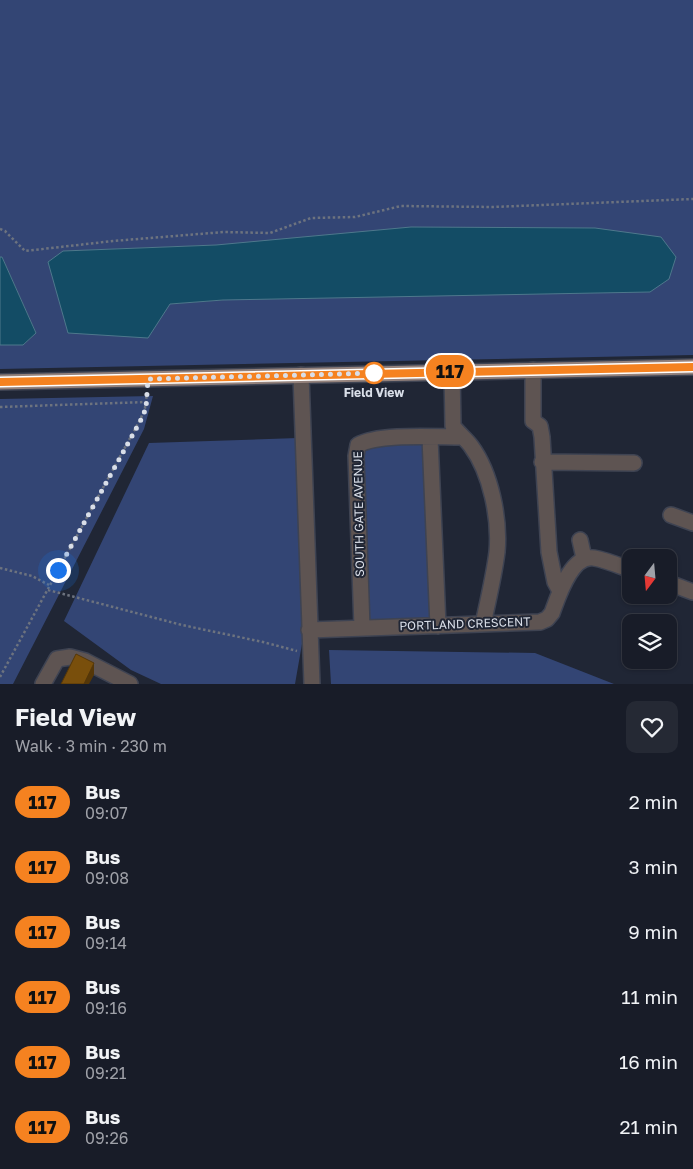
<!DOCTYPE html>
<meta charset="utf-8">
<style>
body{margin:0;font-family:"Golos Text",sans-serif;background:#252934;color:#f1f3f6;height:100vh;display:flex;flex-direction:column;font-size:19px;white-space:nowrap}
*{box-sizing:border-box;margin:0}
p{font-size:16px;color:#9fa1a8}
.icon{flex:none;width:28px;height:28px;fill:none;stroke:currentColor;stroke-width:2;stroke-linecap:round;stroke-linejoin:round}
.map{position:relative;height:684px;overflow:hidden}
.drawer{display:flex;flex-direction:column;background:#181c28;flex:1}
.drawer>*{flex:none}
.badge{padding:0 10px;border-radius:16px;font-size:18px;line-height:32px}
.needle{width:32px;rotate:196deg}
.fabs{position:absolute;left:622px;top:549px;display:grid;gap:10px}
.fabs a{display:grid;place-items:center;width:55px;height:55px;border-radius:10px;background:#181c28;box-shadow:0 1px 4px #0004,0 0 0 1px #363a45;font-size:25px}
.you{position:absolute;width:25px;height:25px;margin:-12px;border:4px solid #fff;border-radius:50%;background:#1a73e8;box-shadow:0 0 0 8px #1a73e833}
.map>.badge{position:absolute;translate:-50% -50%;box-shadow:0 0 0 2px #fff}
.round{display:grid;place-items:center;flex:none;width:52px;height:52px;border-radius:10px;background:#252934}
.head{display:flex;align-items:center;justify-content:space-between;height:85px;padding:0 15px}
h1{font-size:24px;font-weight:700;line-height:38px}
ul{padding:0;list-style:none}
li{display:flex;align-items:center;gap:15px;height:65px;padding:0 15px}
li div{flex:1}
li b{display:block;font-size:19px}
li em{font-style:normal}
li .badge{min-width:55px;font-weight:700;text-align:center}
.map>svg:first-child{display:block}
.green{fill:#334574;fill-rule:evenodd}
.water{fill:#134c65;stroke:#4e788c}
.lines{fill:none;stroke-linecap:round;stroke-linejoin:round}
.minor-casing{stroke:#3e4352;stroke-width:18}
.major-casing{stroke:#3e4352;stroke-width:18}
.path{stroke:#6d737f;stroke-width:2.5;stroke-dasharray:2.5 2.5;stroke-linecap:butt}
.minor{stroke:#5e5452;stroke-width:15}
.major{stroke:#94827c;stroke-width:15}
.shaded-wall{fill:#553708}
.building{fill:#794f0c;stroke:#553708}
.line-casing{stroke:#fff;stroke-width:11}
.line{stroke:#f58220;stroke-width:8}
.walk{stroke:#d9dee8;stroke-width:5;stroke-dasharray:0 9}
.stop-dot{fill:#fff;stroke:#f58220;stroke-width:2.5}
.labels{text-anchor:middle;stroke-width:4;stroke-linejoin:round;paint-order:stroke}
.stop-label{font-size:12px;font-weight:bold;fill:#d9dee8;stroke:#202635}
.street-label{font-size:12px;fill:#d9dee8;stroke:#202635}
</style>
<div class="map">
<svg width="693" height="684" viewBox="0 0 693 684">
<rect width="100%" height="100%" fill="#202635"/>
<path class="green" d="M 0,0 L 693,0 L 693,355 L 0,369 L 0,345 L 23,345 L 36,333 L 2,257 L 0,257 ZM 216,245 L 223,300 L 169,304 L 63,251 Z
M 153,396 L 144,429 L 13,684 L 0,684 L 0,399 Z
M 298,438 L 303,638 L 295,684 L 161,684 L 131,670 L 64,621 L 149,443 Z
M 386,444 L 415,444 L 426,446 L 433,620 L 367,621 L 362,450 Z
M 329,650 L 535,653 L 614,684 L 331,684 Z"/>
<path class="water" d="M 411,227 L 595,228 L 661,237 L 676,257 L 669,279 L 650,292 L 223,300 L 170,304 L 148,338 L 68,333 L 48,262 L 63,251 L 216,245 Z
M 0,257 L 2,257 L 36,333 L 23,345 L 0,345 Z"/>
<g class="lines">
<g class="minor-casing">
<path id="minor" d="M 533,370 L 533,421 L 540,426 L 542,437 L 549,552 L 555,582 L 560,591
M 452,371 L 453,426 C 458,433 466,439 471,446 C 491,473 500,519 497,552 C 494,576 488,601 483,624
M 301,375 L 312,684
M 430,438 L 438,626
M 542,462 L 634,463
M 671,515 L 693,523
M 580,540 L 584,558
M 669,583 L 693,592
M 362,627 L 356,456 L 358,445 C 378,433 436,437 461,437
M 309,630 L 540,622 L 547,619 L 552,613 C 558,597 571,554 594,558 C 606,560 620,566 631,570
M 43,684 L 57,659 L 70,657 L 85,661 L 130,684"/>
</g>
<g class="major-casing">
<path id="major" d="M 0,382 L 693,367"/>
</g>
<path class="path" d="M 0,229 L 5,231 L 25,251 L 113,241 L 224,232 L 270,233 L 311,218 L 355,217 L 401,206 L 493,207 L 693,199
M 0,407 L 146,402
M 0,568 L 32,576 L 49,585
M 48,590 L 182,625 L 263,642 L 297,651
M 0,677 L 141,418 L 145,408 L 147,393"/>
<use href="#minor" class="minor"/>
<use href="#major" class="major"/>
</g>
<path class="shaded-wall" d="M 94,663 L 94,675 L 89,684 L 84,684 Z"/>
<path class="building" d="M 76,654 L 94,663 L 84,684 L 61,684 Z"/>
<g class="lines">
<g class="line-casing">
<path id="line" d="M 0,382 L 693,367"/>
</g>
<use href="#line" class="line"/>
<path class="walk" d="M 58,570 L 142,418 L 146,408 L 148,379 L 381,373 L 374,373"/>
</g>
<circle class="stop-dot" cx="374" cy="373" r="10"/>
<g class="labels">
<g class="stop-label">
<text x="374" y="397">Field View</text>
</g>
<g class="street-label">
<text transform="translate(359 514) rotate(-91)" y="4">SOUTH GATE AVENUE</text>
<text transform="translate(465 624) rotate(-2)" y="4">PORTLAND CRESCENT</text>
</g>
</g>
</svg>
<div class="fabs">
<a><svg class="needle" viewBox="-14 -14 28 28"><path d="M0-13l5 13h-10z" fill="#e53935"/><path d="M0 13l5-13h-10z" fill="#9fa1a8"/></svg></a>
<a><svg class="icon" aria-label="layers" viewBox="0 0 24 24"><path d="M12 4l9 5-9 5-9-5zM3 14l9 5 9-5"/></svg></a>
</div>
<div class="you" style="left:58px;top:570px"></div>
<b class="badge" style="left:450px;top:371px;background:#f58220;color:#111">117</b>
</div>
<section class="drawer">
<div class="head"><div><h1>Field View</h1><p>Walk · 3 min · 230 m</p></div><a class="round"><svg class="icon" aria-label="heart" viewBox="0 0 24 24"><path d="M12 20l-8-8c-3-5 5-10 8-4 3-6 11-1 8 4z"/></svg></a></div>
<ul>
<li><span class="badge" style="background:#f58220;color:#111">117</span><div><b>Bus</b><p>09:07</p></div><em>2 min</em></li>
<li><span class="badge" style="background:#f58220;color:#111">117</span><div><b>Bus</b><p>09:08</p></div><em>3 min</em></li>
<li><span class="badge" style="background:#f58220;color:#111">117</span><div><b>Bus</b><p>09:14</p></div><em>9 min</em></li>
<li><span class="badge" style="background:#f58220;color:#111">117</span><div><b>Bus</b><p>09:16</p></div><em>11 min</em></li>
<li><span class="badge" style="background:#f58220;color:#111">117</span><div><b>Bus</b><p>09:21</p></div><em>16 min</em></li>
<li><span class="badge" style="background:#f58220;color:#111">117</span><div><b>Bus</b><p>09:26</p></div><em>21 min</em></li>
</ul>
</section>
